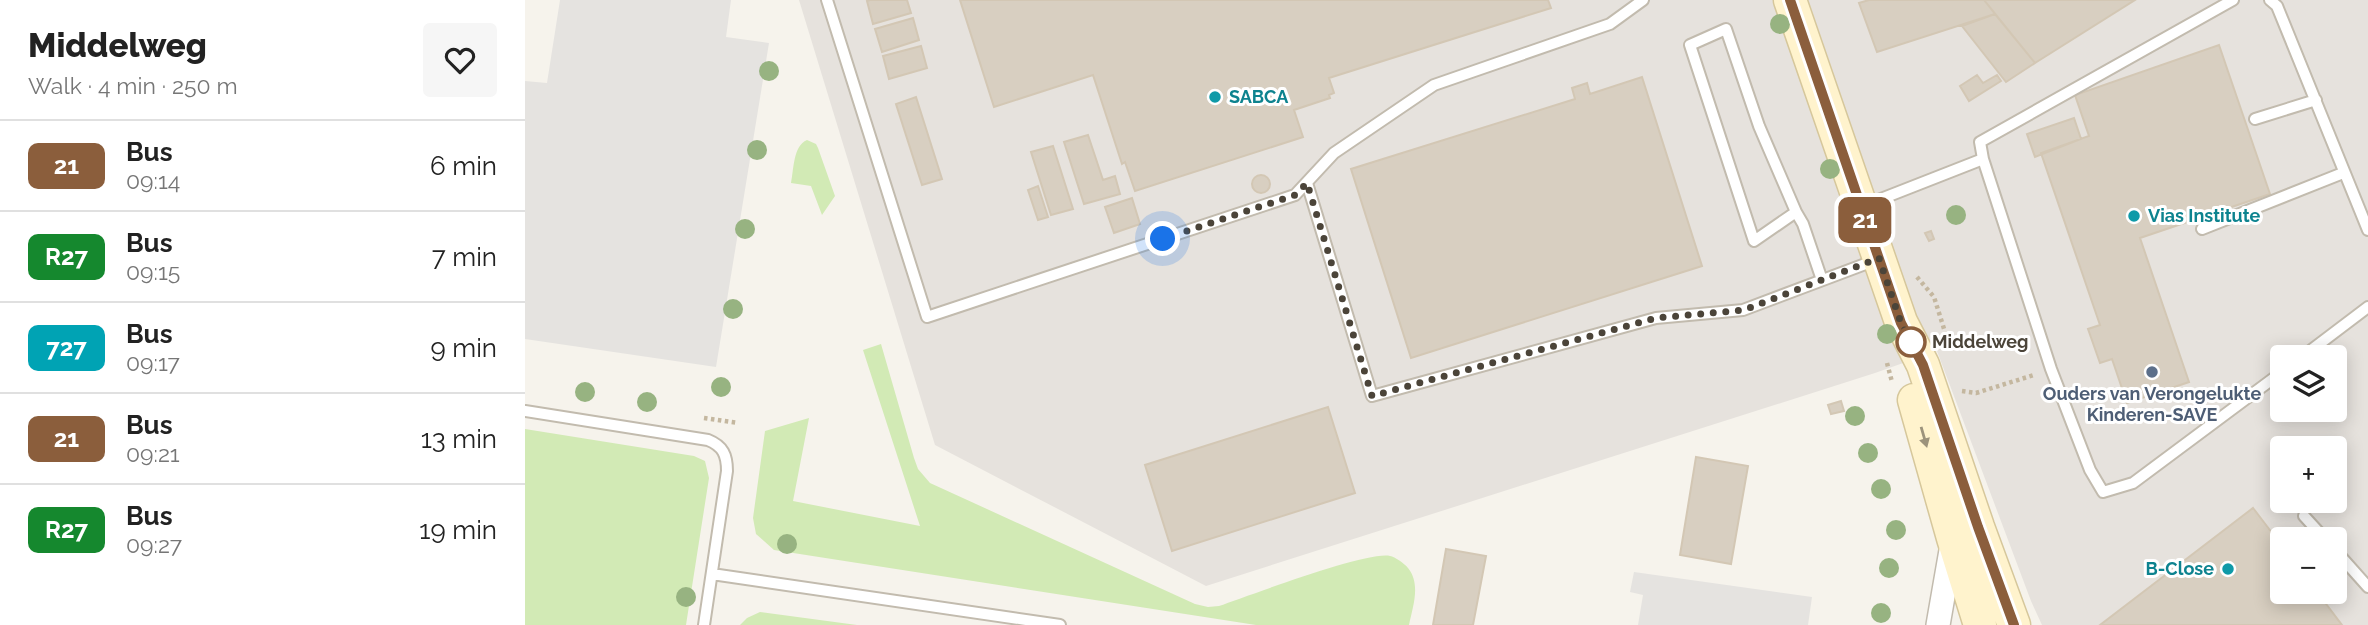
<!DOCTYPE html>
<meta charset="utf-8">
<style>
body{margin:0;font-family:Raleway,sans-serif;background:#f6f6f6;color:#222;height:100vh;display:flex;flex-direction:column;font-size:26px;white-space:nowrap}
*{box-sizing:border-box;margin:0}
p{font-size:23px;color:#767676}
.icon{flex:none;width:38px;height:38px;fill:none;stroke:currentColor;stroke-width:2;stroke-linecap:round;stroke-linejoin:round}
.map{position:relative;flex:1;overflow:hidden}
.side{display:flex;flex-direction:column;background:#fff;width:525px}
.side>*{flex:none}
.badge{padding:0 14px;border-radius:10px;font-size:24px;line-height:46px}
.fabs{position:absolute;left:1745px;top:345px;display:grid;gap:14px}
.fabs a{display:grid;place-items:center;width:77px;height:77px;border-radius:7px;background:#fff;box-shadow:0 4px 18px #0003;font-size:35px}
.you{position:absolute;width:35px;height:35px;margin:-18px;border:5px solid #fff;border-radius:50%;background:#1a73e8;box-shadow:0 0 0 10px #1a73e833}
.map>.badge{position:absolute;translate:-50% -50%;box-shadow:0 0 0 4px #fff}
.round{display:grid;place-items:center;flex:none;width:74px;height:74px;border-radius:7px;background:#f6f6f6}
.summary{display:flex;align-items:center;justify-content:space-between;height:119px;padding:0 28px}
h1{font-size:33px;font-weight:800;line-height:52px}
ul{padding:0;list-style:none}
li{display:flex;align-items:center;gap:21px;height:91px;padding:0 28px;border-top:2px solid #e0e0e0}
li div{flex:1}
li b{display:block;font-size:26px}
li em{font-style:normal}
li .badge{min-width:77px;font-weight:700;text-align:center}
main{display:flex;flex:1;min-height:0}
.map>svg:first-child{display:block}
.industrial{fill:#e6e2dd;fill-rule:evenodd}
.green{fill:#d2eab5}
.parking{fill:#e5e3e0}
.building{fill:#d8cfc1;stroke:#d3c7b4;stroke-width:2}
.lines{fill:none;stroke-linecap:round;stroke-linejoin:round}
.lane-casing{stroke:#c2bbae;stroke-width:14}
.street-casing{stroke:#c2bbae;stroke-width:26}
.secondary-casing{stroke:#d6c79b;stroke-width:35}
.path{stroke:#c4b79f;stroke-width:4.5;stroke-dasharray:3.5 3.5;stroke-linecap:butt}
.lane{stroke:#fff;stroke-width:10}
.street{stroke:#fff;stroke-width:23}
.secondary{stroke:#fff3cd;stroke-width:32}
.tree{fill:#97b381}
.oneway{fill:#9c937c}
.line-casing{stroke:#fff;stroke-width:16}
.line{stroke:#8b5e3c;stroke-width:10}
.walk{stroke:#4b4439;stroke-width:7;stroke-dasharray:0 12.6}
.culture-dot{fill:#0f9aa8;stroke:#fff;stroke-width:2.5}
.stop-dot{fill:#fff;stroke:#8b5e3c;stroke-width:3.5}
.service-dot{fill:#5c6f8a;stroke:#fff;stroke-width:2.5}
.labels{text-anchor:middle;stroke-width:6;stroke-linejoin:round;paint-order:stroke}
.culture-label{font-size:18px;font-weight:bold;fill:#0d838f;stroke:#fff;text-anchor:start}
.stop-label{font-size:18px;font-weight:bold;fill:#4b4439;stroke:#fff;text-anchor:start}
.service-label{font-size:18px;font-weight:bold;fill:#4e5e75;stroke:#fff}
</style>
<main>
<section class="side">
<div class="summary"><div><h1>Middelweg</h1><p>Walk · 4 min · 250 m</p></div><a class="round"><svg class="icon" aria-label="heart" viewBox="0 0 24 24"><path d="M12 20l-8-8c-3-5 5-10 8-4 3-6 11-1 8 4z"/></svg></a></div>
<ul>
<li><span class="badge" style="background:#8b5e3c;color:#fff">21</span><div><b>Bus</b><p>09:14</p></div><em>6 min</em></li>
<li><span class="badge" style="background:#15882e;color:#fff">R27</span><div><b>Bus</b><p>09:15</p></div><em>7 min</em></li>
<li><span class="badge" style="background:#00a3b4;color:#fff">727</span><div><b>Bus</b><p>09:17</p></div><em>9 min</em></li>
<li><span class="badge" style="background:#8b5e3c;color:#fff">21</span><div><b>Bus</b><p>09:21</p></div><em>13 min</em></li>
<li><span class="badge" style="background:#15882e;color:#fff">R27</span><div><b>Bus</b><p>09:27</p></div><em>19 min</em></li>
</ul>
</section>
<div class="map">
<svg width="1843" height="625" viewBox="0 0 1843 625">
<rect width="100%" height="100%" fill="#f6f3ec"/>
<path class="industrial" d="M 274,0 L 1843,0 L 1843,625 L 1517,625 L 1506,601 L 1412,351 L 1350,373 L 681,586 L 410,445 ZM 1757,357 L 1810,357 L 1810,410 L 1757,410 ZM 1757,448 L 1810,448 L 1810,500 L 1757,500 ZM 1757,539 L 1810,539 L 1810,592 L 1757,592 Z"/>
<path class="green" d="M 282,140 L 291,144 L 293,148 L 310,196 L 297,215 L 286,186 L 266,183 C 269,169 268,146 282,140 Z
M 356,344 L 389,458 L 393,469 L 405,483 L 670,604 L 683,607 L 694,606 C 723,596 842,551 865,556 C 870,557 879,563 883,568 C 896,584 888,606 884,625 L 731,625 L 249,550 L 231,534 L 228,518 L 240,431 L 284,418 L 268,501 L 395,526 L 338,350 Z
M 0,429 L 169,456 L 180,461 L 184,478 L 161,625 L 0,625 Z
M 235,612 L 332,625 L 215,625 L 222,618 Z"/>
<path class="parking" d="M 35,0 L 206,0 L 201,37 L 244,43 L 191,367 L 0,339 L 0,81 L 22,83 Z
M 1109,572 L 1287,597 L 1283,625 L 1113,625 L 1118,595 L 1105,592 Z"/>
<path class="building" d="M 345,0 L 382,0 L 386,13 L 348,24 L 342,1 Z
M 435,0 L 1023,0 L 1026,8 L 804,78 L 809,93 L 804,95 L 805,98 L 769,110 L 778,137 L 610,191 L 600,162 L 597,164 L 568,75 L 469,107 Z
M 1344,0 L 1459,0 L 1470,14 L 1352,52 L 1334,3 Z
M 1459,0 L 1610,0 L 1510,63 Z
M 1470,14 L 1510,63 L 1481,82 L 1437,26 Z
M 388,18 L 394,40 L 357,52 L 350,29 Z
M 1694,45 L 1745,194 L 1615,238 L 1664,382 L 1602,403 L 1587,359 L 1575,363 L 1563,329 L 1575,325 L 1516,153 L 1564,136 L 1550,95 Z
M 396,46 L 402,68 L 364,79 L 358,56 Z
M 1452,75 L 1458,83 L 1472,75 L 1476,81 L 1444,101 L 1435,86 Z
M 1117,77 L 1177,266 L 886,358 L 826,169 L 1050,99 L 1047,88 L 1062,83 L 1065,94 Z
M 391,97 L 417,179 L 397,185 L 371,104 Z
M 1549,118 L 1556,139 L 1510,157 L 1502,134 Z
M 563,135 L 578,180 L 590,176 L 595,194 L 559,204 L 539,142 Z
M 528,146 L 548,209 L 526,215 L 506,152 Z
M727 184a9 9 0 1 1 18 0a9 9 0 1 1-18 0Z
M 513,186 L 523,217 L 513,220 L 503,190 Z
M 607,198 L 615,224 L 589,233 L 580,207 Z
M 1406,231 L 1409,239 L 1404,241 L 1400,233 Z
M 1316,401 L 1319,411 L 1306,414 L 1303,405 Z
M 803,407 L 830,493 L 647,551 L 620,465 Z
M 1171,457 L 1223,466 L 1206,564 L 1155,555 Z
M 1728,508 L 1757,546 L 1757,592 L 1792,592 L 1817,625 L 1575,625 Z
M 921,549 L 961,556 L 948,625 L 908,625 Z"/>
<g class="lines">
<g class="lane-casing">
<path id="lane" d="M 302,0 L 402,317 L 770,195 L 809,153 L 909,85 L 1085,24 L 1118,0
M 1708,0 L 1455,142 L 1458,159 L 1526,369 L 1565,470 L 1578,492 L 1608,483 L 1757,372
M 1745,0 L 1752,6 L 1843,230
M 1730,119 L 1791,100
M 782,183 L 847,396 L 1131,318 L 1218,310 L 1351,260
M 1338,206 L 1458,159
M 1271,212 L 1229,241 L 1165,45 L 1201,29 L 1234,126 L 1271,212 L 1278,224 L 1297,280
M 1677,229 L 1818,173
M 1777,357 L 1843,307
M 0,411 L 183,440 C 198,446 202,455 202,471 L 179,625
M 1779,516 L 1800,539
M 1810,550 L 1843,587
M 187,574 L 535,625"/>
</g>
<g class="street-casing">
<path id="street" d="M 1413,625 L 1428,539"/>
</g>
<g class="secondary-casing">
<path id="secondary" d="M 1265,0 L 1376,322 L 1398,365 L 1453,527 L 1489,625
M 1389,400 L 1428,538 L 1455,625"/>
</g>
<path class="path" d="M 1392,277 L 1409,297 L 1426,351
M 1362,363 L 1367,382
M 1437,391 L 1451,393 L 1509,375
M 179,418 L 213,423"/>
<use href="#lane" class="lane"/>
<use href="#street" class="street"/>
<use href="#secondary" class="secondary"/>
</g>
<g class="tree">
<circle cx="1255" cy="24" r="10"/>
<circle cx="244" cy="71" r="10"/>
<circle cx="232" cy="150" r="10"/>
<circle cx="1305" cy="169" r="10"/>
<circle cx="1431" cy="215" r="10"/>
<circle cx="220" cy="229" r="10"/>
<circle cx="208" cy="309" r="10"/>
<circle cx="1362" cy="334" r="10"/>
<circle cx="196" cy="387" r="10"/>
<circle cx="60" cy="392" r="10"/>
<circle cx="122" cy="402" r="10"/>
<circle cx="1330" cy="416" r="10"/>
<circle cx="1343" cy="453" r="10"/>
<circle cx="1356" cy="489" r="10"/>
<circle cx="1371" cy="530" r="10"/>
<circle cx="262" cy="544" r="10"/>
<circle cx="1364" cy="568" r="10"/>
<circle cx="161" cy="597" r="10"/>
<circle cx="1356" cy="613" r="10"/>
</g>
<defs><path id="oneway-solid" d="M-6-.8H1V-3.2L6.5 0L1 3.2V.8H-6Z" transform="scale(1.75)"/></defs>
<use class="oneway" href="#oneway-solid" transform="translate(1399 437) rotate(74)"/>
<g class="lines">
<g class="line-casing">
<path id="line" d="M 1265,0 L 1376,323 L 1398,365 L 1453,527 L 1489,625"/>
</g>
<use href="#line" class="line"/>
<path class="walk" d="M 638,239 L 770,195 L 782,183 L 847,396 L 1131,318 L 1219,310 L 1354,258 L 1376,323 L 1387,344 L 1386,342"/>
</g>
<g class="culture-dot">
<circle cx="690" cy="97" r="7"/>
<circle cx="1609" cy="216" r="7"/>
<circle cx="1703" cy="569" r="7"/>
</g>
<circle class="stop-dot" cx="1386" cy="342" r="14"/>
<circle class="service-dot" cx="1627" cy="372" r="7"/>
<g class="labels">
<g class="culture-label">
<text x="704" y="103">SABCA</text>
<text x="1623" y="222">Vias Institute</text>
<text x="1689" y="575" text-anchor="end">B-Close</text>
</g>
<g class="stop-label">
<text x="1407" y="348">Middelweg</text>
</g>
<g class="service-label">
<text x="1627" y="400">Ouders van Verongelukte<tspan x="1627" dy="21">Kinderen-SAVE</tspan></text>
</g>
</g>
</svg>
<div class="fabs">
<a><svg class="icon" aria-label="layers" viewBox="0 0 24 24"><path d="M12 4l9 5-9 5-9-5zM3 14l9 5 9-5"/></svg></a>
<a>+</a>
<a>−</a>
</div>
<div class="you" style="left:638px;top:239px"></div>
<b class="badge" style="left:1340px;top:220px;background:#8b5e3c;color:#fff">21</b>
</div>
</main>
